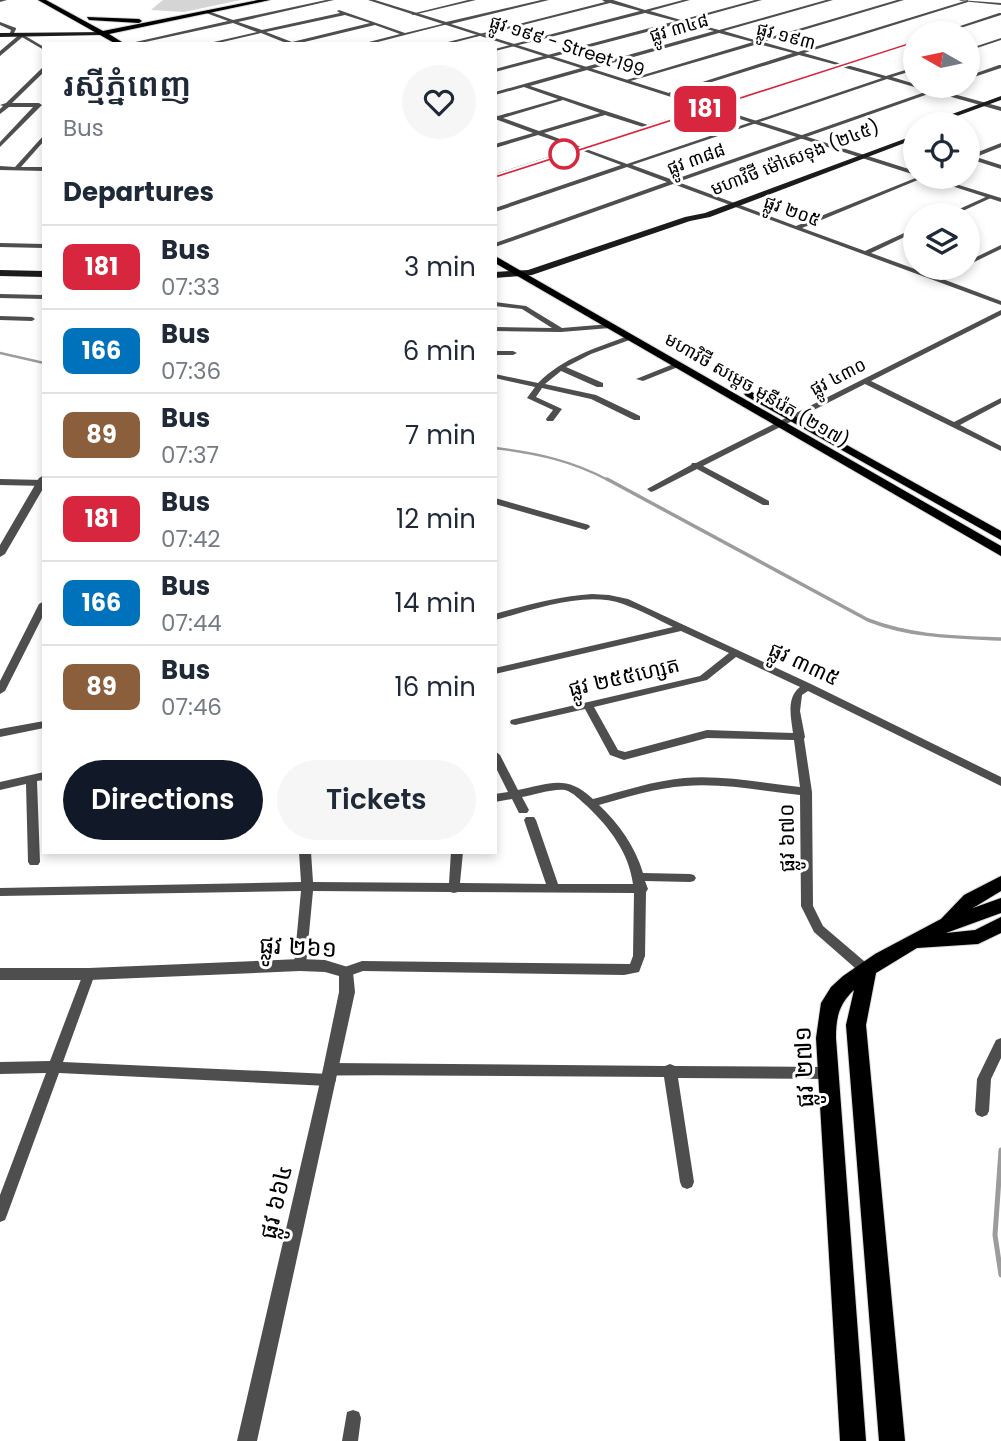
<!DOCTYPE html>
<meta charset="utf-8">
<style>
body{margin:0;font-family:Poppins,"Noto Sans Khmer",sans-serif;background:#f6f6f7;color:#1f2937;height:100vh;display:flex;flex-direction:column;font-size:26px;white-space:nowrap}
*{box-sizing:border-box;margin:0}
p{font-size:23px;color:#747a83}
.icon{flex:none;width:38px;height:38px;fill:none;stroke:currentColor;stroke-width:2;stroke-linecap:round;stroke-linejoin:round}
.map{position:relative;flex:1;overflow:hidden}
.panel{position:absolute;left:42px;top:42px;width:455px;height:812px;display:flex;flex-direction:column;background:#fff;border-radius:0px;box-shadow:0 4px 10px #0003}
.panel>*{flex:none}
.badge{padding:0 14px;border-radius:10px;font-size:24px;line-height:46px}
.needle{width:46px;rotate:279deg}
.controls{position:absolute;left:903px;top:21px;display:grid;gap:14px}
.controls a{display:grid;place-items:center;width:77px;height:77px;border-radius:50%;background:#fff;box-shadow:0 4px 10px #0003;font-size:35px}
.map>.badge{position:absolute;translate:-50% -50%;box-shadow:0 0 0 4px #fff}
h2{padding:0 21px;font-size:26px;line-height:63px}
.round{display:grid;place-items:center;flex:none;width:74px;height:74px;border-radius:37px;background:#f6f6f7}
.head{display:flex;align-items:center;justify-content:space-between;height:119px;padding:0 21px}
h1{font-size:33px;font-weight:600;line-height:52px}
.primary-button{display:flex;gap:14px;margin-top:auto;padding:14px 21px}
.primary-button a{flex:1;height:80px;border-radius:42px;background:#111827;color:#fff;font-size:28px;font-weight:600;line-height:80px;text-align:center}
.primary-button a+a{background:#f6f6f7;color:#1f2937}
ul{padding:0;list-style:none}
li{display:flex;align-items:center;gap:21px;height:84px;padding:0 21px;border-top:2px solid #e0e1e3}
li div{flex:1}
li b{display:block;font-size:26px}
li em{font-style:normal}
li .badge{min-width:77px;font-weight:700;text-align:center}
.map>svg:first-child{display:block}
.green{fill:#d5d5d5}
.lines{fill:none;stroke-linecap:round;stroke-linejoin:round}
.stream-far2{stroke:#9c9c9c;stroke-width:2.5}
.stream-far1{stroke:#9c9c9c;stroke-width:3.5}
.stream{stroke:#9c9c9c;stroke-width:5}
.primary-casing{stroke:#dbdbdb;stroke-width:2}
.minor{fill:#4e4e4e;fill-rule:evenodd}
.tertiary{fill:#4e4e4e;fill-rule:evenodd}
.secondary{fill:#1b1b1b;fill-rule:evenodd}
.primary{fill:#000;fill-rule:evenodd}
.line{fill:#d7263d;stroke:#fff;stroke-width:2}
.stop-dot{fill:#fff;stroke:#d7263d;stroke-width:3.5}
.labels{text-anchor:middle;stroke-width:6;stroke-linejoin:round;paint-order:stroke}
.far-street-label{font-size:18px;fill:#000;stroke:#fff}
.street-label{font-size:21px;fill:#000;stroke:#fff}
.near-street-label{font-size:24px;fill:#000;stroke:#fff}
</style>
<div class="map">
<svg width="1001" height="1441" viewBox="0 0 1001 1441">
<rect width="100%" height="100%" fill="#fff"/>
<path class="green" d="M 163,0 L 241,0 L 184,12 L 151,10 Z"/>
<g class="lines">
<path class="stream-far2" d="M 0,353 L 44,363
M 495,448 C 537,453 573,461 610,481"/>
<path class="stream-far1" d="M 607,479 L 868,620 C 912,637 954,637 1001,639"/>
<path class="stream" d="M 1001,1150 L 995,1235 L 1001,1275"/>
<g class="primary-casing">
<path id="primary" d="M 38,0 L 46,0 L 103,31 L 258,0 L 270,0 L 109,34 L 125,44 L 116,44 Z
M 87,17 L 139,19 L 142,21 L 139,23 L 89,20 Z
M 495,256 L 1001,546 L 1001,556 L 495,263 Z
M 750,391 L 1001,531 L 1001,540 L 746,396 L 744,394 Z
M 1001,876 L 1001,891 L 973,908 L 1001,898 L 1001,913 L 946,933 L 975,930 L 1001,917 L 1001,933 L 978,944 L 917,948 L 876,973 L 866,1025 L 905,1441 L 879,1441 L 846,1025 L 854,990 C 839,1004 836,1017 836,1038 L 866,1441 L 840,1441 L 816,1038 L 821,1003 L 831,987 L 843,976 L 875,954 L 941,919 L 964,895 Z"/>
</g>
<path class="minor" d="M 0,0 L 7,0 L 0,2 Z
M 326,0 L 334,0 L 238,22 L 262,30 L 340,13 L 337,11 L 339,10 L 405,33 L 446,23 L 448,24 L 370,44 L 361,44 L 400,34 L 375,25 L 296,44 L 285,44 L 286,43 L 261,33 L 214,44 L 205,44 L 257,32 L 233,23 L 136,44 L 131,43 L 228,21 L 206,13 L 208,11 L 233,20 ZM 345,15 L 370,23 L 292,42 L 266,32 Z
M 468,0 L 476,0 L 413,15 L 411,14 Z
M 602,0 L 613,0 L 645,10 L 683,0 L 690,0 L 650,11 L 681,20 L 755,0 L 762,0 L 686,21 L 719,30 L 826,0 L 833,0 L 724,31 L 758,41 L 897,0 L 904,0 L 763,42 L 798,52 L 968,0 L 968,2 L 804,53 L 842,64 L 915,41 L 915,43 L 847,65 L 886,76 L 915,67 L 915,70 L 892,77 L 915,84 L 915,86 L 933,89 L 948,86 L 939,90 L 1001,107 L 1001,111 L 934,92 L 678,182 L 796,226 L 918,177 L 925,177 L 802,228 L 865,251 L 915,228 L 915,232 L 871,253 L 934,276 L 953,268 L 961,268 L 940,278 L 1001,301 L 1001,305 L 673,184 L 495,247 L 495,243 L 667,182 L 627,167 L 495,212 L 495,208 L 621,165 L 581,150 L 495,178 L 495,174 L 576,148 L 538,135 L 495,148 L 495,144 L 533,133 L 495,119 L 495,115 L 498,116 L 558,99 L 524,87 L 495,95 L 495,92 L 714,31 L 681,23 L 495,72 L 495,69 L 676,21 L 645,13 L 495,51 L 495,49 L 640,11 L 610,3 L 448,44 L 440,44 L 605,2 ZM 719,33 L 753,42 L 623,81 L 627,82 L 758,44 L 793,53 L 665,94 L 670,95 L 799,55 L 837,65 L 648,125 L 530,86 ZM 842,67 L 882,78 L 627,164 L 586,149 ZM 887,79 L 928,91 L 673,180 L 632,165 ZM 563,100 L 600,113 L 539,131 L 503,118 ZM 605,115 L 643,127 L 581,147 L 544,133 Z
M 999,13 L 1001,13 L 1001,15 L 945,33 L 939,33 Z
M 0,22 L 16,28 L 16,29 L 14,33 L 10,33 L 11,30 L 0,25 Z
M 22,34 L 44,47 L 44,50 L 20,36 Z
M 1001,38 L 1001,40 L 968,51 L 968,49 Z
M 999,65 L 1001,65 L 1001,68 L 968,79 L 968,76 Z
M 42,68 L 44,68 L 44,72 L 12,103 L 39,103 L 42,105 L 0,147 L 0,142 L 33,107 L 9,107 L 0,114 L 0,109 L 3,106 L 0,105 L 6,103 Z
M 44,135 L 44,141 L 21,167 L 44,167 L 44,171 L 0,170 L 0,166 L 15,167 Z
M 1001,143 L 1001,147 L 976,157 L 1001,165 L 1001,169 L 970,159 L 968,160 L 968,156 Z
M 988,196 L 993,197 L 954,215 L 946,215 Z
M 0,243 L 44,244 L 44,248 L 0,247 Z
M 1001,245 L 1001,249 L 968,265 L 968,261 Z
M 0,294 L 44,295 L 44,299 L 0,298 Z
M 495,302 L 526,306 L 562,328 L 610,324 L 614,326 L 610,328 L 561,332 L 495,331 L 495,327 L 552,328 L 522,309 L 495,306 Z
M 1001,310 L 1001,315 L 871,381 L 954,422 L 1001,398 L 1001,403 L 960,425 L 1001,446 L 1001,451 L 865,384 L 703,466 L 769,501 L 769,505 L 763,505 L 697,469 L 654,491 L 651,492 L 647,489 L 691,465 L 692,463 L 696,463 Z
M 0,316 L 32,317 L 35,319 L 32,321 L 0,320 Z
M 628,336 L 635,338 L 591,354 L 566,367 L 603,383 L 603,387 L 597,387 L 561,371 L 545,384 L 596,395 L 640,416 L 640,420 L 634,420 L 591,399 L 542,388 L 536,397 L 562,409 L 553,421 L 547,421 L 546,419 L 553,410 L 527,398 L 535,387 L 495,378 L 495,374 L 538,383 C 563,358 595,348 628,336 Z
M 495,351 L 513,351 L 517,353 L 513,355 L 495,355 Z
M 676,363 L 683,365 L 643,381 L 636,379 Z
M 0,479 L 44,480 L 44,486 L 0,485 Z
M 495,498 L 589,525 L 590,527 L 586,530 L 495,504 Z
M 592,594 L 609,595 L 628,599 L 811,684 L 1001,777 L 1001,786 L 808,691 L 802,695 L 800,711 L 805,737 L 804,739 L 812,792 L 813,906 L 823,926 L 871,967 L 873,971 L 871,975 L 867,976 L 863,975 L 814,932 L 801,906 L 800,795 C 763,791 724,783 685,786 C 656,788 627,797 599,805 C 619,824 635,846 643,873 L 690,874 L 694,875 L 696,878 L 694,881 L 690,882 L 645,881 L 648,889 L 646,892 L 645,956 L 639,972 L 624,975 L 363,971 L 346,977 L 342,976 L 340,972 L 342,968 L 362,961 L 630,964 L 633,956 L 634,893 L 458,892 L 454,893 L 450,892 L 313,891 L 306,965 L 304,969 L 300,970 L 296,969 L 294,965 L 301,891 L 0,896 L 0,888 L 301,882 L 299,852 L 311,852 L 313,882 L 449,883 L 451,852 L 463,852 L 460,883 L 546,884 L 524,820 L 526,817 L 534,817 L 536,820 L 558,884 L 633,884 C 629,853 610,828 587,806 C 581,801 573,792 565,790 C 555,788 533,795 522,797 L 529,810 L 527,813 L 519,813 L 512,799 L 495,802 L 495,794 L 508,792 L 495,766 L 495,751 L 500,755 L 518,790 C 550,784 566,774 593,799 C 623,791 653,781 684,778 C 723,775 762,783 800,787 L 794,740 L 707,738 L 624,760 L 610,755 L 585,709 L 515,725 L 511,724 L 510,722 L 511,720 L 515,719 L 700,676 L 729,653 L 681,631 L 495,674 L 495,668 L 673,627 C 657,619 640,610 623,604 C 585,590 533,610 495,620 L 495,614 C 527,605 559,596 592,594 ZM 736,657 L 800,687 C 786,698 791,717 793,733 L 707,730 L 625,752 L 618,750 L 594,707 L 707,680 Z
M 44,601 L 44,614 L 5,691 L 0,694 L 0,681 L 39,604 Z
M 44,721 L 44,728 L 0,737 L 0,729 Z
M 44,772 L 44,780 L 37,781 L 40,862 L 38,865 L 30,865 L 28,862 L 26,784 L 0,790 L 0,782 Z
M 89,969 L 93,970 L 95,974 L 63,1062 L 329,1074 L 334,1076 L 336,1080 L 334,1084 L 329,1086 L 59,1073 L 7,1215 L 5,1220 L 0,1222 L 0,1195 L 46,1073 L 0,1074 L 0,1062 L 50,1061 L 83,974 L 85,970 Z
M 1001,1038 L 1001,1058 L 991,1079 L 989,1111 L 987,1115 L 982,1117 L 977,1115 L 975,1111 L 977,1079 L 996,1040 Z
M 331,1063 L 665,1066 L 670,1064 L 675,1066 L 829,1067 L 834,1069 L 836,1073 L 834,1077 L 829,1079 L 678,1078 L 694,1182 L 692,1187 L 687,1189 L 682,1187 L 680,1182 L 664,1077 L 331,1075 L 326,1073 L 324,1069 L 326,1065 Z
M 353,1410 L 359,1412 L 361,1418 L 358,1441 L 342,1441 L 347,1412 Z"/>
<path class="tertiary" d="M 368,0 L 375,0 L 446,22 L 541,0 L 549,0 L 451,24 L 915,171 L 915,175 Z
M 959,0 L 1001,3 L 1001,5 L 961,1 Z
M 20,34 L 25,35 L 0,56 L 0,51 Z
M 924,177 L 933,177 L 1001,198 L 1001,202 Z
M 44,475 L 44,487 L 5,554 L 0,557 L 0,545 L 39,478 Z
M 300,959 L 325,960 L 351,968 L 353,972 L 355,992 L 257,1441 L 237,1441 L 323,1069 L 339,992 L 339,976 L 325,972 L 300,971 L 89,980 L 0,980 L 0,968 L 89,968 Z"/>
<path class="secondary" d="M 106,32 L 104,35 L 0,37 L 0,33 Z
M 1001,96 L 1001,100 L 935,124 L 925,124 Z
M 915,135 L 915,139 L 710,217 L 690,221 L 532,275 L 495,278 L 495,272 L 528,270 L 685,217 L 705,213 Z
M 0,270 L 44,271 L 44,277 L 0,276 Z"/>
<use href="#primary" class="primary"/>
</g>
<path class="line" d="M 915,40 L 917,43 L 498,178 L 492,176 Z"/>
<circle class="stop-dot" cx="564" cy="154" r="14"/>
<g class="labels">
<g class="far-street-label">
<text transform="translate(679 28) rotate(-16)" y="6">ផ្លូវ ៣៤៨</text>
<text transform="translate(786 36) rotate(15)" y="6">ផ្លូវ ១៩៣</text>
<text transform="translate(567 46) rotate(18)" y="6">ផ្លូវ ១៩៩ - Street 199</text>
<text transform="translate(795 158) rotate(-21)" y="6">មហាវិថី ម៉ៅសេទុង (២៤៥)</text>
<text transform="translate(696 159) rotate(-20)" y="6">ផ្លូវ ៣៨៨</text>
<text transform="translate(792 211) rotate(20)" y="6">ផ្លូវ ២០៥</text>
<text transform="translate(838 377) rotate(-27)" y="6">ផ្លូវ ៤៣០</text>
<text transform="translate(757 390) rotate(30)" y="6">មហាវិថី សម្តេច មុនីរ៉េត (២១៧)</text>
</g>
<g class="street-label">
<text transform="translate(804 664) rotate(25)" y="7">ផ្លូវ ៣៣៥</text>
<text transform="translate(624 677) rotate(-13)" y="7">ផ្លូវ ២៥៥ហ្សេត</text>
<text transform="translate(787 838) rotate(-91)" y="7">ផ្លូវ ៦៧០</text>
</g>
<g class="near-street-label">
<text transform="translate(298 947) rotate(3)" y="8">ផ្លូវ ២៦១</text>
<text transform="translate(804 1067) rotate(-92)" y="8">ផ្លូវ ២៧១</text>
<text transform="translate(276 1202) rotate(-77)" y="8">ផ្លូវ ៦៦៤</text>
</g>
</g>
</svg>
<div class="controls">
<a><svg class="needle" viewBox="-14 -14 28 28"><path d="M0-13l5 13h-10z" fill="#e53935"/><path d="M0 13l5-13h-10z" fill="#747a83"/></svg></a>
<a><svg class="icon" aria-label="locate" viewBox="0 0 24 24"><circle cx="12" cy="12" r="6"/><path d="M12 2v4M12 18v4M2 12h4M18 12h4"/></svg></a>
<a><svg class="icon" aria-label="layers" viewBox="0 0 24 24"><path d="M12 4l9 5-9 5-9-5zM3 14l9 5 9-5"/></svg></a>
</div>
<b class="badge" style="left:705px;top:109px;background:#d7263d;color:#fff">181</b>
<section class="panel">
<div class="head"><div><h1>រស្មីភ្នំពេញ</h1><p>Bus</p></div><a class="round"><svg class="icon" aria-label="heart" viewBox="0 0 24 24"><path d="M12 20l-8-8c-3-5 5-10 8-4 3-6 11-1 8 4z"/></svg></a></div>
<h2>Departures</h2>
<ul>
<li><span class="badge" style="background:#d7263d;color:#fff">181</span><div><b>Bus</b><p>07:33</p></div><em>3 min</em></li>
<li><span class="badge" style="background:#0072bc;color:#fff">166</span><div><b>Bus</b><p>07:36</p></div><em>6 min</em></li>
<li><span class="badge" style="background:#8b5e3c;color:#fff">89</span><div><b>Bus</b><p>07:37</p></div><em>7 min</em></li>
<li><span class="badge" style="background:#d7263d;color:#fff">181</span><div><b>Bus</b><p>07:42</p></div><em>12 min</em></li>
<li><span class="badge" style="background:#0072bc;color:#fff">166</span><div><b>Bus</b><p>07:44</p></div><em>14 min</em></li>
<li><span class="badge" style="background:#8b5e3c;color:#fff">89</span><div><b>Bus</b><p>07:46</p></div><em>16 min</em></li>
</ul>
<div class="primary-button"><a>Directions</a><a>Tickets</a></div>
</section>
</div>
